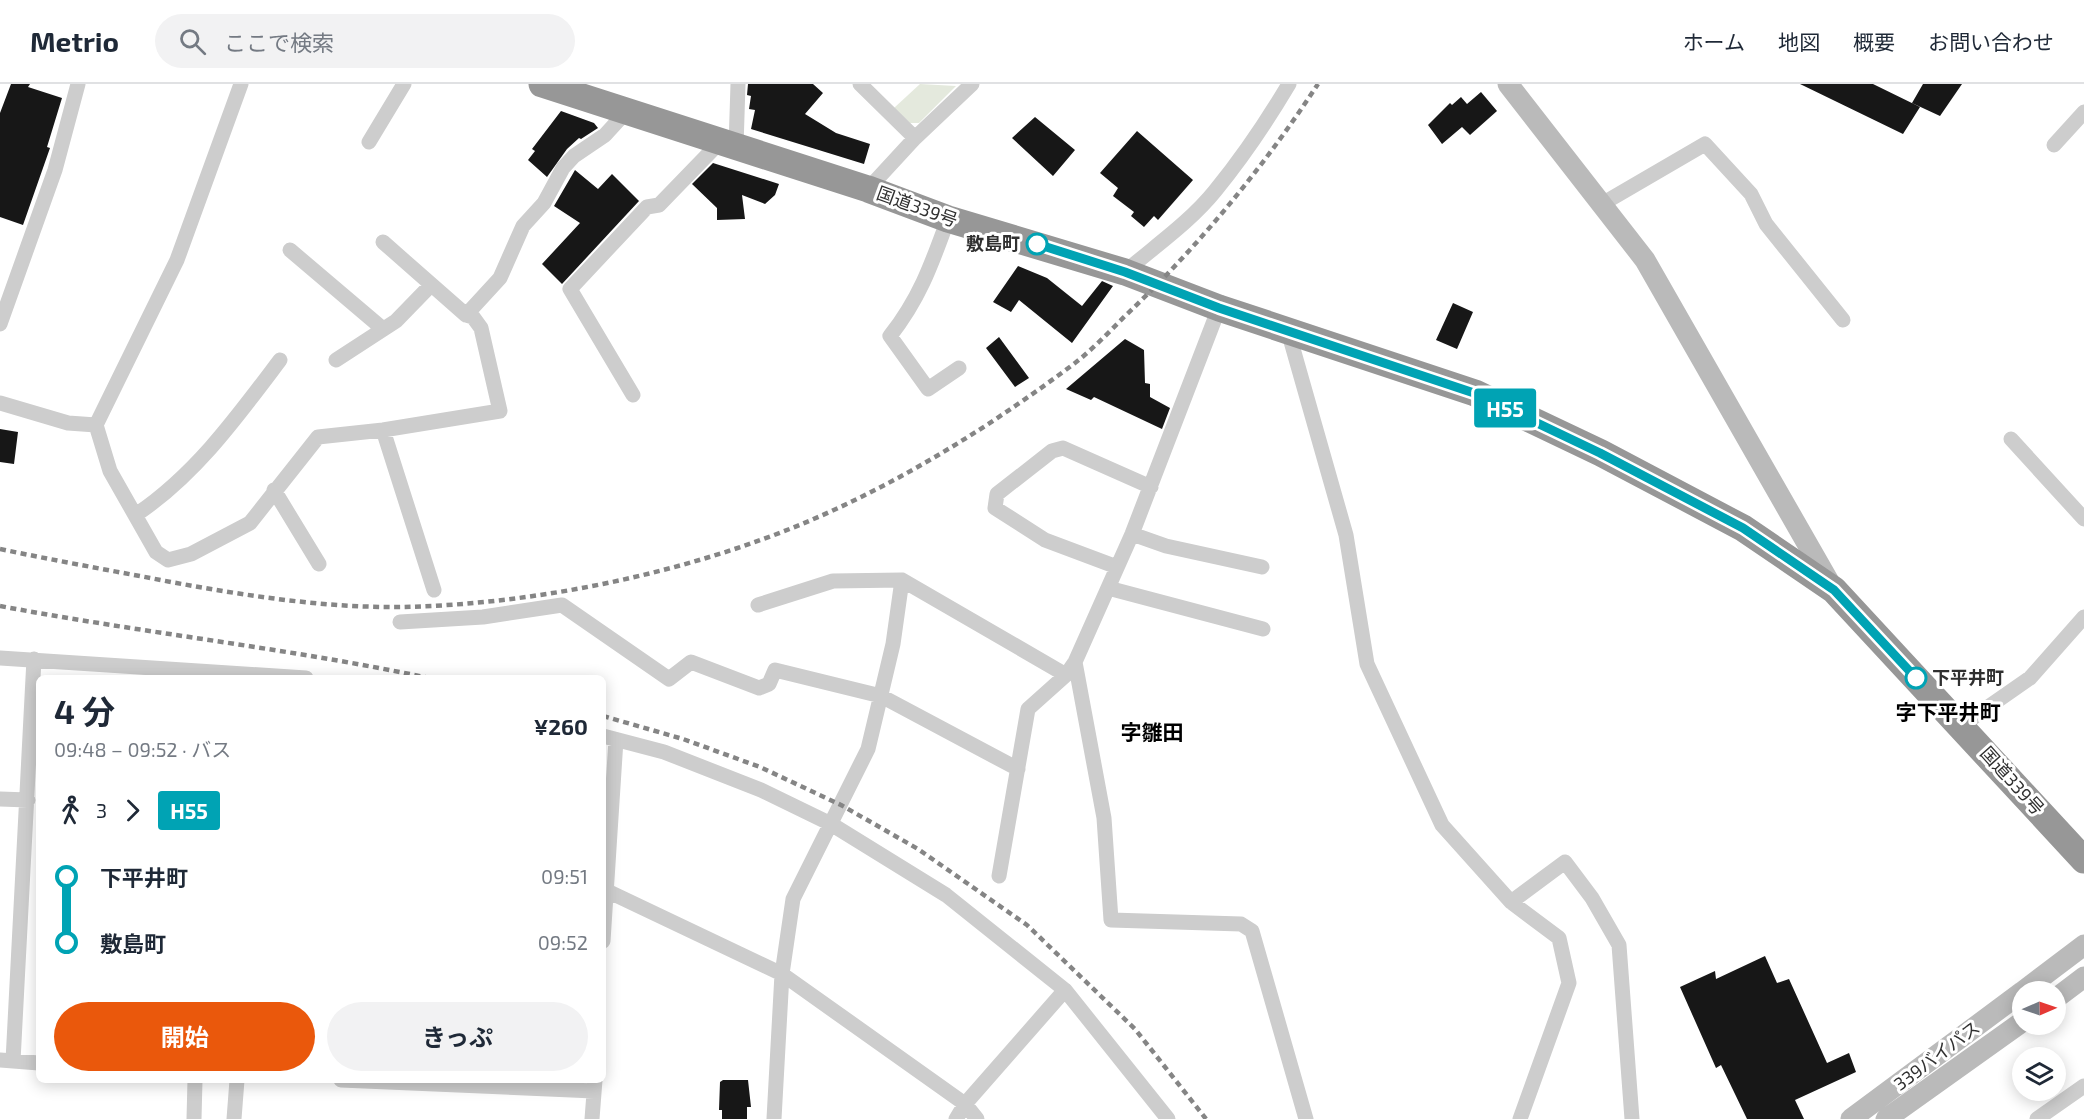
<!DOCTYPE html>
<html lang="ja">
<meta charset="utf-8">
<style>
body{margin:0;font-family:"Exo 2","Noto Sans JP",sans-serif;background:#f2f2f3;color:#1f2937;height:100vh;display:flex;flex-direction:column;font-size:22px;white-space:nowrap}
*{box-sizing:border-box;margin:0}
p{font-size:20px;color:#747a83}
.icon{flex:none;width:33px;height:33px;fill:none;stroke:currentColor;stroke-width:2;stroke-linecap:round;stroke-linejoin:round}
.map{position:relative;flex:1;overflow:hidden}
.sheet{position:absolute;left:36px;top:591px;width:570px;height:408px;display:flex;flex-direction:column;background:#fff;border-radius:9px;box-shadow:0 3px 15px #0003}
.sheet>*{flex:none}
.badge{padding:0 12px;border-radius:4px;font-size:21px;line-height:39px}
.needle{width:39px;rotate:88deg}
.fabs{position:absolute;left:2012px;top:897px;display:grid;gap:12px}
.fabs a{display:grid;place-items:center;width:54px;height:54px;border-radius:50%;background:#fff;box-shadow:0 3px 15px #0003;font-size:30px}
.map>.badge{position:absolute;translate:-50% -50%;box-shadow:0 0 0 3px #fff}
.legs{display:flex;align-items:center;gap:9px;height:66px;padding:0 18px;font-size:20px}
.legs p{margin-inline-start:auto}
.overview{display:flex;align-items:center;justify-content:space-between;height:102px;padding:0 18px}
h1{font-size:33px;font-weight:700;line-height:45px}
.cta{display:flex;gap:12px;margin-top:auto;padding:12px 18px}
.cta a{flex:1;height:69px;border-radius:36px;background:#ea580c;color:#fff;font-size:24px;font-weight:700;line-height:69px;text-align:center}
.cta a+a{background:#f2f2f3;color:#1f2937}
ul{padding:0 18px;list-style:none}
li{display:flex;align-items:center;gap:21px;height:66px;font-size:22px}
li i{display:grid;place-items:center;width:9px;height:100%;margin:0 8px;background:currentColor}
li i::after{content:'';width:15px;height:15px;margin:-8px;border:4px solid;border-radius:50%;background:#fff}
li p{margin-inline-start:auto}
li:first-child i{background:linear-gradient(#0000 50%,currentColor 0)}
li:last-child i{background:linear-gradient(currentColor 50%,#0000 0)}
header{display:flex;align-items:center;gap:36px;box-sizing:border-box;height:84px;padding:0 30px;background:#fff;border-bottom:2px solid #e0e1e3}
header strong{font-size:28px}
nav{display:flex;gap:33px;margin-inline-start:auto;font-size:21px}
.search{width:420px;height:54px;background:#f2f2f3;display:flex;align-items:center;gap:15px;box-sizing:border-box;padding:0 21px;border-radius:33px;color:#747a83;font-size:22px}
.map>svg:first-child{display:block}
.green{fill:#e4e9dd}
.building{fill:#171717}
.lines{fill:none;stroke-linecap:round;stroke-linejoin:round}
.street{stroke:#cdcdcd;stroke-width:15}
.secondary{stroke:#bababa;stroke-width:21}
.highway{stroke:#979797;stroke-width:27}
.rail{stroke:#858585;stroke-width:4.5;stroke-dasharray:6 4.5;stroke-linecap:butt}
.line-1-casing{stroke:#fff;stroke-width:14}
.line-1{stroke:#00a3b4;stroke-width:9}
.stop-1-dot{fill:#fff;stroke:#00a3b4;stroke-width:3}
.labels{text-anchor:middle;stroke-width:6;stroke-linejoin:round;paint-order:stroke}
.street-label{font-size:18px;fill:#303030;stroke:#fff}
.stop-label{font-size:18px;font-weight:bold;fill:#303030;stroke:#fff;text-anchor:end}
.quarter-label{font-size:21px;font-weight:bold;fill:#000;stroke:#fff}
</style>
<header>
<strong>Metrio</strong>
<div class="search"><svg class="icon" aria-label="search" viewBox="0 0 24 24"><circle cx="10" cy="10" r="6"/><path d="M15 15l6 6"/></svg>ここで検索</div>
<nav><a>ホーム</a><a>地図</a><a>概要</a><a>お問い合わせ</a></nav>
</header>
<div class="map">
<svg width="2084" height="1035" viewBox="0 0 2084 1035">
<rect width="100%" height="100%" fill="#fff"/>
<path class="green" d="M 920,0 L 956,2 L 919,39 L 910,39 L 894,24 Z"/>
<path class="building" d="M 11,0 L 30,0 L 28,3 L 62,14 L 47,63 L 50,64 L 23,141 L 0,133 L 0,29 Z
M 748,0 L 813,0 L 823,9 L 805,30 L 836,49 L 870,60 L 864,80 L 751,45 L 755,26 L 749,25 L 751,12 L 747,11 Z
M 1800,0 L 1873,0 L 1920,23 L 1903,50 Z
M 1923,0 L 1962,0 L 1940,32 L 1912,19 Z
M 1481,8 L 1497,27 L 1470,51 L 1462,43 L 1442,60 L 1428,41 L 1450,19 L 1452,21 L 1461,13 L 1467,20 Z
M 561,27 L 594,39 L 598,44 L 581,55 L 579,54 L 567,65 L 547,93 L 528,76 L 535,67 L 532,65 Z
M 1035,33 L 1075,66 L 1053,92 L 1012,54 Z
M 1137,47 L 1193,96 L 1158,136 L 1154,132 L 1144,143 L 1131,132 L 1134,128 L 1113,112 L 1118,104 L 1100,89 Z
M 713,79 L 779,100 L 775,111 L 765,120 L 742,111 L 745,135 L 717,136 L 717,124 L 692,100 Z
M 575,86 L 598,105 L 612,90 L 639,117 L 562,200 L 542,180 L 580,139 L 554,122 Z
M 1018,182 L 1047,194 L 1082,222 L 1102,197 L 1113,202 L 1072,259 L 1019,216 L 1011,228 L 993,218 Z
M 1453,219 L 1473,228 L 1457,265 L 1436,256 Z
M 999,253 L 1029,294 L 1015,303 L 986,264 Z
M 1125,255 L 1144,266 L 1145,299 L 1150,300 L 1150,313 L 1170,324 L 1162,345 L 1094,313 L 1091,316 L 1066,305 Z
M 0,345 L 18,348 L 14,380 L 0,378 Z
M 1765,872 L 1777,899 L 1789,895 L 1827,979 L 1849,969 L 1856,988 L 1795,1016 L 1804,1035 L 1747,1035 L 1721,981 L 1716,984 L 1680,903 L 1715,887 L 1716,895 Z
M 723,996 L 748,996 L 751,1023 L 747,1023 L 747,1035 L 722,1035 L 722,1026 L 719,1026 L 720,998 Z"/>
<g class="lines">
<path class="street" d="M 241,0 L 177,176 L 96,341 L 110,387 L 156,468 L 168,476 L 191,470 L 250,439 L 318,353 L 383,346 L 500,327 L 481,244 L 473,233 L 466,231 L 500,194 L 523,142 L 544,119 L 563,84 L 574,72 L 605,51 L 626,28
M 860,0 L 915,54
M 369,58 L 404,0
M 2054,61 L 2084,28
M 736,63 L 738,0
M 868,105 L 915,54 L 972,0
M 1602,120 L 1705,60 L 1751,110 L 1766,140 L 1843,236
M 948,135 C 932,179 920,214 890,252 L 928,305 L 959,284
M 383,158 L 466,231
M 290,166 L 383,245
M 1125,188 C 1155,162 1190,138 1215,107 C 1242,74 1267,37 1289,0
M 0,240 L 55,86 L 78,0
M 1288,247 L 1346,451 L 1367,580 L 1442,741 L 1511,818 L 1559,854 L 1569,899 L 1520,1035
M 336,276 L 396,237 L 431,201
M 633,311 L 570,205 L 647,123 L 659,121 L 720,58
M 0,319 L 68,339 L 96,341
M 383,346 L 434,506
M 2011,355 L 2084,435
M 274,406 L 319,480
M 137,430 C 196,390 237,333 280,276
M 1132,450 L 1166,462 L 1262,483
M 1117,483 L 1045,456 L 995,424 L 997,410 L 1052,367 L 1063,364 L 1151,403
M 1108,504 L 1263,545
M 758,521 L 833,497 L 902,496
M 400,538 L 483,533 L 562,521 L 669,595 L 691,578 L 759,604 L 769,600 L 775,586 L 881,612 L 1018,685
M 0,574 L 306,594
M 1075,578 L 1104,734 L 1111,836 L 1241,840 L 1252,847 L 1306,1035
M 1961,642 L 2030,594 L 2084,533
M 603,652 L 664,668 L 761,706 L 831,740 L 946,811 L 1065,906 L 1168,1035
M 0,715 L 28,716
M 999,792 L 1028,625 L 1066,591
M 603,805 L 782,890 L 965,1020 L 977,1035
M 1511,818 L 1565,778 L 1592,814 L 1619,861 L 1632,1035
M 603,857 L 616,656
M 0,976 L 39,979
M 13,977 L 34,575
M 341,996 L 594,1007
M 194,1035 L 195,996
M 234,1035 L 237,996
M 592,1035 L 595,996
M 774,1035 L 782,890 L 793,815 L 868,665 L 893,560 L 902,496 L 1066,591 L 1075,578 L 1132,450 L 1219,224
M 956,1035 L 965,1020 L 1065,906
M 2037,1035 L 2084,1002"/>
<path class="secondary" d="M 1508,0 L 1645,176 L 1832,503
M 2022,908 L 2084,861
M 2055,915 L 2084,893
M 1851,1035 L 2022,908
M 1886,1035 L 2022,938"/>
<path class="highway" d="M 542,0 L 868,105 L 948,135 L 1125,188 L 1219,224 L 1475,309 L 1601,369 L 1743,444 L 1834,506 L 2084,776"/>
<path class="rail" d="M 0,465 C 57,477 114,487 171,498 C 248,512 325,524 404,523 C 536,520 687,489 809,437 C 903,397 994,340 1075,279 C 1093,265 1109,248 1125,232 C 1198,163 1263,84 1318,0
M 0,522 C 143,549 287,564 429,594
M 603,632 L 683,655 L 760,683 L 841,721 L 918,765 L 1027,841 L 1135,945 L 1206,1035"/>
</g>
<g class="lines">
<g class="line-1-casing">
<path id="line-1" d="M 1037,160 L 1125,188 L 1219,224 L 1474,309 L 1600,369 L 1743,444 L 1834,506 L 1916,594"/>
</g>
<use href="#line-1" class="line-1"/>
</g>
<g class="stop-1-dot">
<circle cx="1037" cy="160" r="10"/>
<circle cx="1916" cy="594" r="10"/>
</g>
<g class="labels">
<g class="street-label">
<text transform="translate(917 123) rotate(20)" y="6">国道339号</text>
<text transform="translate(2012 697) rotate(48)" y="6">国道339号</text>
<text transform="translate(1937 972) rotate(-37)" y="6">339バイパス</text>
</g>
<g class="stop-label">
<text x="1020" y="166">敷島町</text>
<text x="1932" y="600" text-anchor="start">下平井町</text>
</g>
<g class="quarter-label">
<text x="1948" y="636">字下平井町</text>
<text x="1152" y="656">字雛田</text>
</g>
</g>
</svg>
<div class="fabs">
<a><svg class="needle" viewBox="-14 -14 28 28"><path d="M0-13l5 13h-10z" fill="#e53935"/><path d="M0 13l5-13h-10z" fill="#747a83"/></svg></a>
<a><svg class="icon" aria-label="layers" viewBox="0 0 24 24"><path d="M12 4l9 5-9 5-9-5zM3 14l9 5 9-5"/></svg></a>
</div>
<b class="badge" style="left:1505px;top:324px;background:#00a3b4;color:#fff">H55</b>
<section class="sheet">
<div class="overview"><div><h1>4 分</h1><p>09:48 – 09:52 · バス</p></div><b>¥260</b></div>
<div class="legs"><svg class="icon" aria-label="walk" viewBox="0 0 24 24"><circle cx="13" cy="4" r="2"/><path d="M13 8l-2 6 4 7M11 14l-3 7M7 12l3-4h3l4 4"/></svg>3<svg class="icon" aria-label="forward" viewBox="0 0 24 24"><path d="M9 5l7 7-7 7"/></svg><b class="badge" style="background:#00a3b4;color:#fff">H55</b></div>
<ul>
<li><i style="color:#00a3b4"></i><b>下平井町</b><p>09:51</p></li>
<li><i style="color:#00a3b4"></i><b>敷島町</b><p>09:52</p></li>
</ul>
<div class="cta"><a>開始</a><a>きっぷ</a></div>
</section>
</div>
